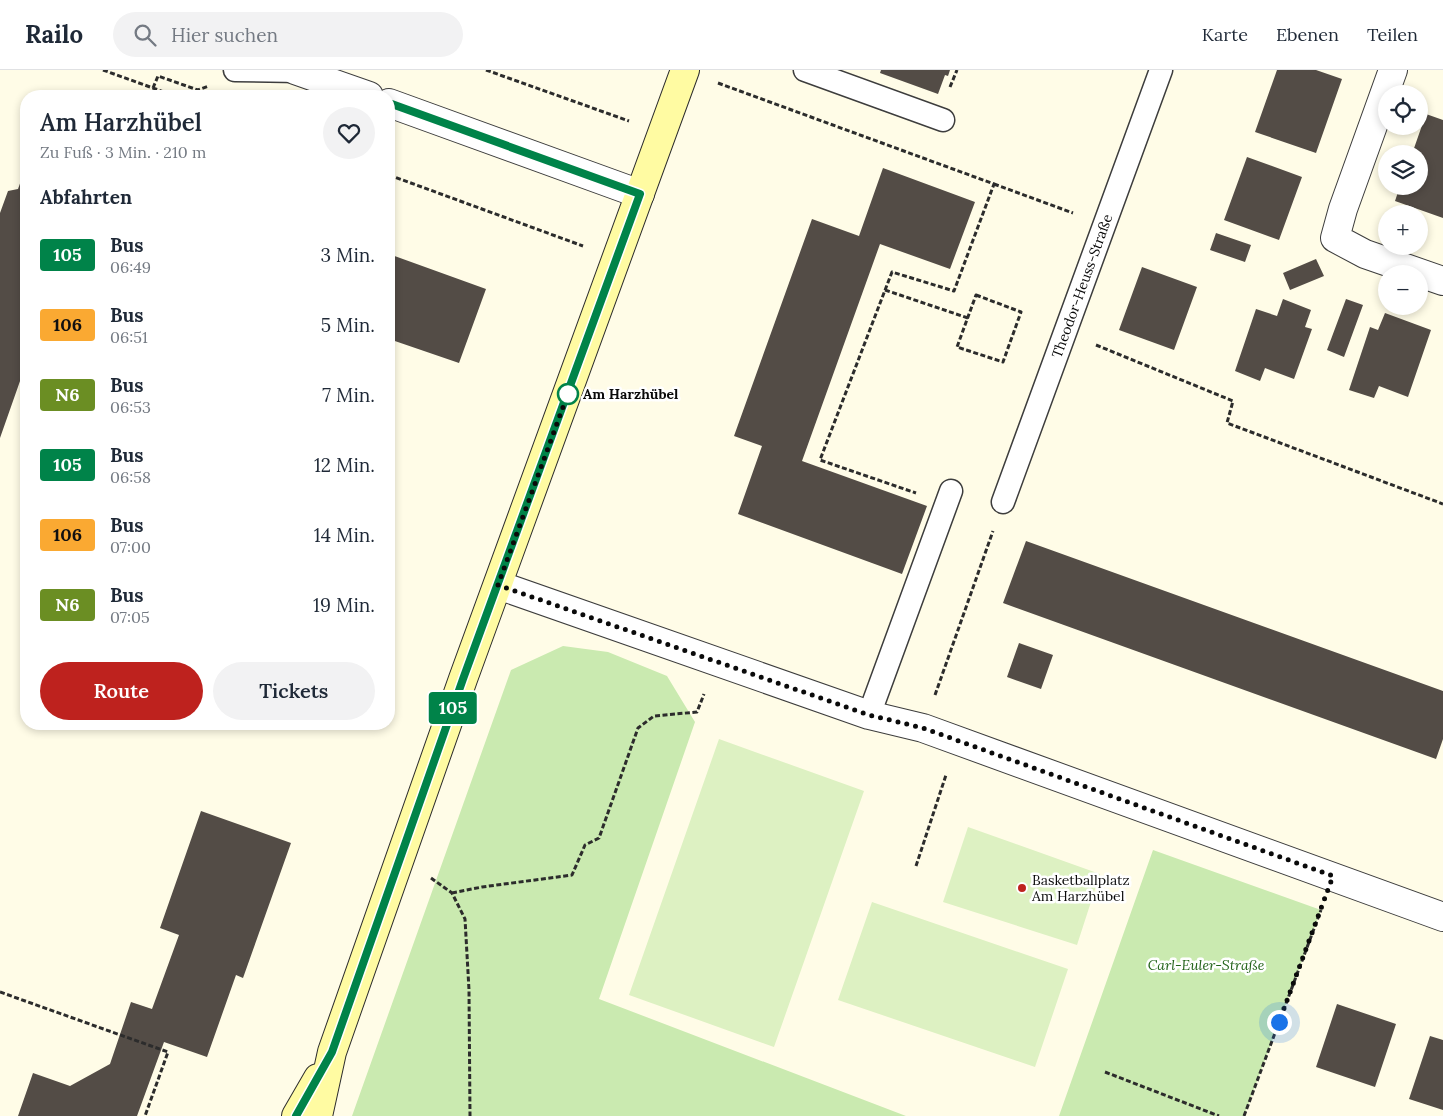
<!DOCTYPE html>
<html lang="de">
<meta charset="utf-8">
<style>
body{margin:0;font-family:Lora,serif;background:#f2f2f3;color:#1f2937;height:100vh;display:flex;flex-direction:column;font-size:19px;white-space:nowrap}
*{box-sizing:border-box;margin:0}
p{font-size:16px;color:#747a83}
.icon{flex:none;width:28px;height:28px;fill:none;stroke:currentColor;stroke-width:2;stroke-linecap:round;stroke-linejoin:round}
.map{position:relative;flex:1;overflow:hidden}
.sheet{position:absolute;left:20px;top:20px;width:375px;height:640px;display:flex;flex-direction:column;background:#fff;border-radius:20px;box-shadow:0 2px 8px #0003}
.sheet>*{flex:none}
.badge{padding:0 10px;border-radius:4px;font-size:18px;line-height:32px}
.fabs{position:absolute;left:1378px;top:15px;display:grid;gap:10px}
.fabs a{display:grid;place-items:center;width:50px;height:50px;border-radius:50%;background:#fff;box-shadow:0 2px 8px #0003;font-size:25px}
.you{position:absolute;width:25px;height:25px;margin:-12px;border:4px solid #fff;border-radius:50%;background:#1a73e8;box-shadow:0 0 0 8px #1a73e833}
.map>.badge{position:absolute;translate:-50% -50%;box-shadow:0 0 0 2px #fff}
h2{padding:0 20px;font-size:19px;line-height:45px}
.round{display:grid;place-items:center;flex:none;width:52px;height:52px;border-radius:26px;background:#f2f2f3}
.head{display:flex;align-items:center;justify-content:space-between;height:85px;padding:0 20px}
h1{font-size:24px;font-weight:600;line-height:38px}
.button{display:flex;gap:10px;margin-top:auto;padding:10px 20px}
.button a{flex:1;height:58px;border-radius:30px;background:#be221e;color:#fff;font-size:20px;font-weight:600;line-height:58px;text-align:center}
.button a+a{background:#f2f2f3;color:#1f2937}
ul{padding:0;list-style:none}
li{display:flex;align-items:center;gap:15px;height:70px;padding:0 20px}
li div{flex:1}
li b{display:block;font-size:19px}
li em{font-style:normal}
li .badge{min-width:55px;font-weight:700;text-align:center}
header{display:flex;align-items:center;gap:30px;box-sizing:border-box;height:70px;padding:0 25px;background:#fff;border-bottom:1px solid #e0e1e3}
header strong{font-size:24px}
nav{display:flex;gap:28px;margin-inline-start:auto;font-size:18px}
.search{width:350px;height:45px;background:#f2f2f3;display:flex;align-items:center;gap:12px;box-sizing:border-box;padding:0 18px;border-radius:28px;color:#747a83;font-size:19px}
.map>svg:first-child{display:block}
.green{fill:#caeab0}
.pitch{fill:#ddf1c2}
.building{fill:#534c46}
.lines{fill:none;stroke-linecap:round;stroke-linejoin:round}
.lane-casing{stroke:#3d3d3d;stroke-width:25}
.street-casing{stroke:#3d3d3d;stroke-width:30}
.secondary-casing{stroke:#2c2c2c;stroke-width:30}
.path{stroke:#2c2c2c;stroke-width:3;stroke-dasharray:5 2.5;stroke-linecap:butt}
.lane{stroke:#fff;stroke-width:22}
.street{stroke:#fff;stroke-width:28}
.secondary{stroke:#fffba2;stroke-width:28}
.line-casing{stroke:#fff;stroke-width:11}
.line{stroke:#008349;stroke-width:8}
.walk{stroke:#0a0a0a;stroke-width:5;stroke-dasharray:0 9}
.stop-dot{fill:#fff;stroke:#008349;stroke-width:2.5}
.poi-dot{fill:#be221e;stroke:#fff;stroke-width:2}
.labels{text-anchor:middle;stroke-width:5;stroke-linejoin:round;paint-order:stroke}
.street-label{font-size:14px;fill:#0a0a0a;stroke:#fff}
.stop-label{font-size:14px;font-weight:bold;fill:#0a0a0a;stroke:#fff;text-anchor:start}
.poi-label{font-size:14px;fill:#0a0a0a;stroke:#fff;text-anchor:start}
.park-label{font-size:14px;font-style:italic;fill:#236319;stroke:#fff}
</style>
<header>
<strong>Railo</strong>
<div class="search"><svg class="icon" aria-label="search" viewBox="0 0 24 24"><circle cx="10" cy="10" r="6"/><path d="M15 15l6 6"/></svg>Hier suchen</div>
<nav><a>Karte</a><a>Ebenen</a><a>Teilen</a></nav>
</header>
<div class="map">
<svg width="1443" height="1046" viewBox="0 0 1443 1046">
<rect width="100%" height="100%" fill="#fffce7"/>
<path class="green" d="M 563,576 L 608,582 L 667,606 L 695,652 L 599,929 L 906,1046 L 352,1046 L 511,600 Z
M 1153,780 L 1321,840 L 1244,1046 L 1059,1046 Z"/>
<path class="pitch" d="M 719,669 L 864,721 L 774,977 L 629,925 Z
M 968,757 L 1100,804 L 1077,875 L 943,832 Z
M 872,832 L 1068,899 L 1035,997 L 838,930 Z"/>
<path class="building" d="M 881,0 L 950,0 L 948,6 L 945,5 L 938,24 L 880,3 Z
M 1277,0 L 1316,0 L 1342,9 L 1316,83 L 1255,62 Z
M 1426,44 L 1443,50 L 1443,148 L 1395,131 L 1400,116 L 1419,116 L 1419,84 L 1412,84 Z
M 1247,87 L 1302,107 L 1279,170 L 1224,150 Z
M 26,97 L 26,294 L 0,368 L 0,143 L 8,121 L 18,119 Z
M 883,98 L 975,132 L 950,199 L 880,174 L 802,391 L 927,436 L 902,504 L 738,444 L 762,376 L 734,366 L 812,149 L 859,166 Z
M 1216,163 L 1251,175 L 1245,192 L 1210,180 Z
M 389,184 L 486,219 L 459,293 L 389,269 Z
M 1316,189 L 1324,206 L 1290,220 L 1283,203 Z
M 1142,197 L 1197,217 L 1174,280 L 1119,260 Z
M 1283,229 L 1311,240 L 1305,257 L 1312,259 L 1294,309 L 1265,298 L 1260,311 L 1235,301 L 1256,239 L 1277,246 Z
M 1346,229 L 1363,235 L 1344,287 L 1327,280 Z
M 1385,243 L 1431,260 L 1408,327 L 1379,316 L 1374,328 L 1349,320 L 1370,257 L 1378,260 Z
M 1026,471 L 1443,621 L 1443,669 L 1436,689 L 1003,533 Z
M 1019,573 L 1053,585 L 1041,619 L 1007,607 Z
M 201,741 L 291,773 L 243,908 L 236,905 L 207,987 L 164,972 L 137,1046 L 18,1046 L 33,1003 L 70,1016 L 110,994 L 131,932 L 152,939 L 179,865 L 160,858 Z
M 1337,934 L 1396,954 L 1375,1017 L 1316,997 Z
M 1430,966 L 1443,970 L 1443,1040 L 1409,1029 Z"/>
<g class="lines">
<g class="lane-casing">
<path id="lane" d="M 235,0 L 299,1
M 805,0 L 943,50
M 1003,432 L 1161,0
M 869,645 L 951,421"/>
</g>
<g class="street-casing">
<path id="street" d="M 295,0 L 369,26
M 1393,0 L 1343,139 L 1335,168 L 1365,184 L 1443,211
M 389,33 L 640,124
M 498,515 L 869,645 L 923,658 L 1443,847"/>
</g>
<g class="secondary-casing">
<path id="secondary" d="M 296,1046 L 318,1008
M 318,1046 L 332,982 L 463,609 L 685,0"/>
</g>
<path class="path" d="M 103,0 L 175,26
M 486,0 L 629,51
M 718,13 L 994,114 L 954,221 L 892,202 L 820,390 L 916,423
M 950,17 L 957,0
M 153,18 L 158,6 L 198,20 L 209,16
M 389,105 L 583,176
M 994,114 L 1073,143
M 885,220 L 968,248
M 976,225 L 1021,242 L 1003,292 L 957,277 Z
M 1096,275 L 1233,331 L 1227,353 L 1443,434
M 935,625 L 993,461
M 916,796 L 946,705
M 431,808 L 452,823 L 465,849 L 469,920 L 470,1046
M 452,823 L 482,817 L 572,805 L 585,775 L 599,768 L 638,658 L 654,646 L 697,642 L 704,624
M 0,922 L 168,982 L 145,1046
M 1105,1002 L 1219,1046
M 1244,1046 L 1321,840"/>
<use href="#lane" class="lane"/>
<use href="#street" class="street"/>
<use href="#secondary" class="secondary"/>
</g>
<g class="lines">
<g class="line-casing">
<path id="line" d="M 296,1046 L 332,982 L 463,609 L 640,124 L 389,33"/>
</g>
<use href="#line" class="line"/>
<path class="walk" d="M 568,324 L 570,318 L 498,515 L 869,645 L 923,658 L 1333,806 L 1279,952"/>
</g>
<circle class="stop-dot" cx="568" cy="324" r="10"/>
<circle class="poi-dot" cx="1022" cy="818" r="5"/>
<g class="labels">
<g class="street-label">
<text transform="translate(1082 216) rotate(-70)" y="5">Theodor-Heuss-Straße</text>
</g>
<g class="stop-label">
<text x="583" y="329">Am Harzhübel</text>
</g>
<g class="poi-label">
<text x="1032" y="815">Basketballplatz<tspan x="1032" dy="16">Am Harzhübel</tspan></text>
</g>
<g class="park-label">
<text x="1206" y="900">Carl-Euler-Straße</text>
</g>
</g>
</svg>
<div class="fabs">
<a><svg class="icon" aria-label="locate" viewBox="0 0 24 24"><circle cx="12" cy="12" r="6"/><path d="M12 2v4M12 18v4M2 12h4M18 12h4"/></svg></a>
<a><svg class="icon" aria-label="layers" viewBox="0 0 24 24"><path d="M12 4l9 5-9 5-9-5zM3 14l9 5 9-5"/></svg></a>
<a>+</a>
<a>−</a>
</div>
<div class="you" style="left:1279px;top:952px"></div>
<b class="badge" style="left:453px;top:638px;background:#008349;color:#fff">105</b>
<section class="sheet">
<div class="head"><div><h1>Am Harzhübel</h1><p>Zu Fuß · 3 Min. · 210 m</p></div><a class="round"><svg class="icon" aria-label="heart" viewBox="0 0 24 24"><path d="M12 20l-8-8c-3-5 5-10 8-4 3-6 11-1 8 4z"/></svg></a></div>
<h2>Abfahrten</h2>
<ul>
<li><span class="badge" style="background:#008349;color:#fff">105</span><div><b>Bus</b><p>06:49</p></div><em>3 Min.</em></li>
<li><span class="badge" style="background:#faa932;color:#111">106</span><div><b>Bus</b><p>06:51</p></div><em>5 Min.</em></li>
<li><span class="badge" style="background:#6b8e23;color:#fff">N6</span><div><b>Bus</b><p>06:53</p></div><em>7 Min.</em></li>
<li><span class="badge" style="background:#008349;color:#fff">105</span><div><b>Bus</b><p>06:58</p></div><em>12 Min.</em></li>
<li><span class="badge" style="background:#faa932;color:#111">106</span><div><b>Bus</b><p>07:00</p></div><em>14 Min.</em></li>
<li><span class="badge" style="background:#6b8e23;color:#fff">N6</span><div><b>Bus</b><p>07:05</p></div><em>19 Min.</em></li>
</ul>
<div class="button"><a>Route</a><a>Tickets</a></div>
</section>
</div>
